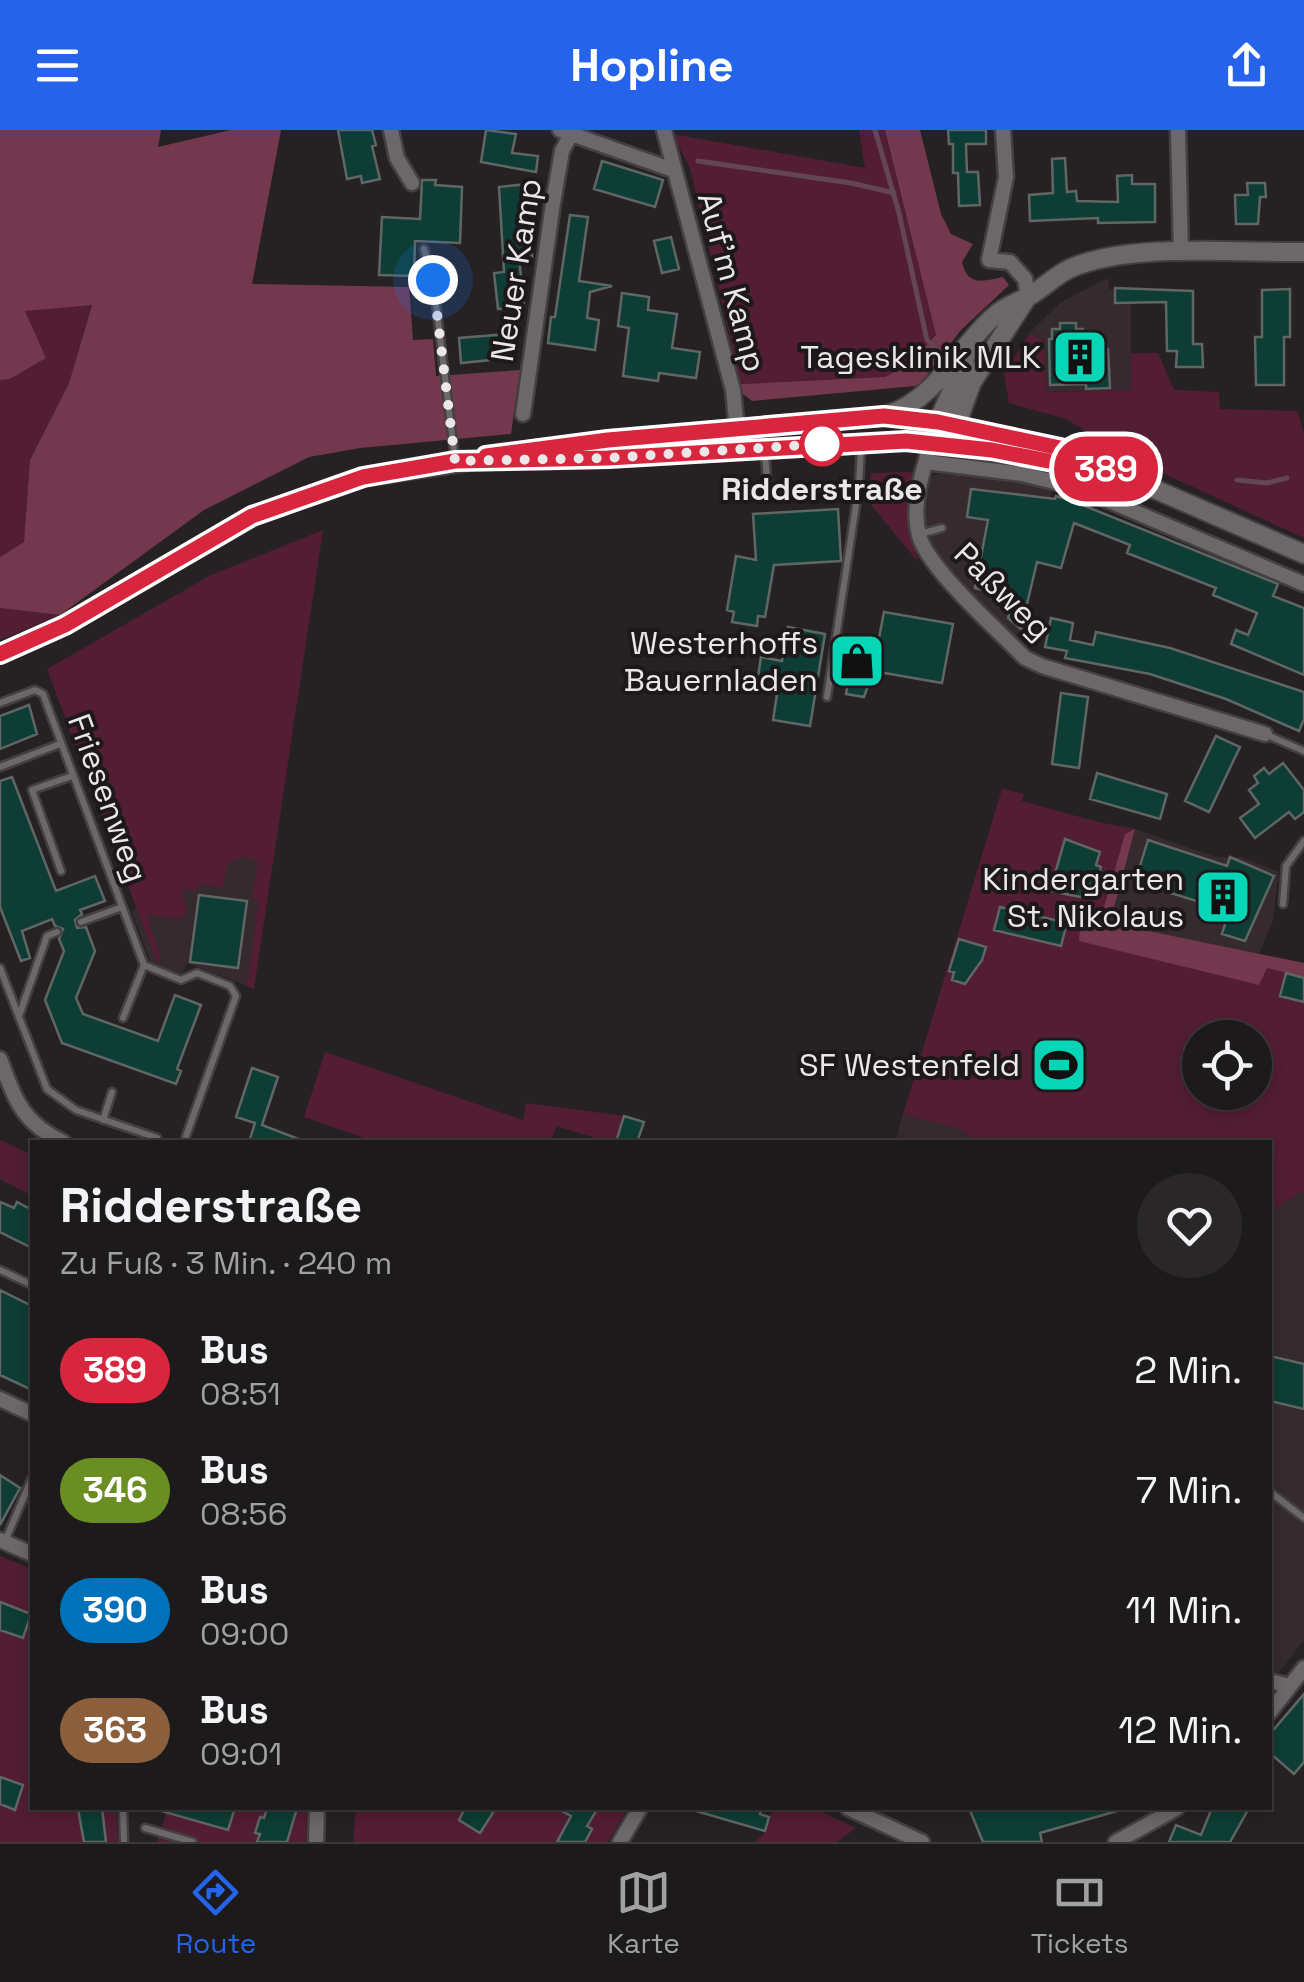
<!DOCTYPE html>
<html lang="de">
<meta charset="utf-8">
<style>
body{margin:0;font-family:"Space Grotesk",sans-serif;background:#292727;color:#f1f3f6;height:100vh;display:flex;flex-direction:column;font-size:38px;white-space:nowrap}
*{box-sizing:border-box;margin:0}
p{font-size:32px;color:#a0a1a2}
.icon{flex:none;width:55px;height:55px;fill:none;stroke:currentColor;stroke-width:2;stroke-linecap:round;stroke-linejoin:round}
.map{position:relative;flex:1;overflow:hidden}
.sheet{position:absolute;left:30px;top:1010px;width:1242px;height:670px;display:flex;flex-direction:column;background:#1c1a1a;border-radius:0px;box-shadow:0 5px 15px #0003,0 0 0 2px #3a3839}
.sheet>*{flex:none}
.badge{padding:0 20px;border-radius:32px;font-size:35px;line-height:65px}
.tools{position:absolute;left:1182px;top:890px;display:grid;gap:20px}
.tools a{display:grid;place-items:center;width:90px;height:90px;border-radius:50%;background:#1c1a1a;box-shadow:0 5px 15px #0003,0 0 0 2px #3a3839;font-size:50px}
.you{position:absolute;width:50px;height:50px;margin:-25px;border:8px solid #fff;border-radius:50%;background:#1a73e8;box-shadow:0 0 0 15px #1a73e833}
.map>.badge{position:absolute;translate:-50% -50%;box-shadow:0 0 0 5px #fff}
.round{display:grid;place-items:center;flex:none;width:105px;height:105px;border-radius:52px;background:#292727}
.overview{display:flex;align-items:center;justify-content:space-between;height:170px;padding:0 30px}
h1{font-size:48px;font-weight:800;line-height:75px}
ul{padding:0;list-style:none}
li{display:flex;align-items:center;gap:30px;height:120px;padding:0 30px}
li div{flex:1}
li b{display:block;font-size:38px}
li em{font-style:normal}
li .badge{min-width:110px;font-weight:700;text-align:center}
header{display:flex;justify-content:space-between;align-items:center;height:130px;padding:0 30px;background:#2563eb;color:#fff;font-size:45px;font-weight:800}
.tabs{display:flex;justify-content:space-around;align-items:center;height:140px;border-top:2px solid #3a3839;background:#1c1a1a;font-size:28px;color:#a0a1a2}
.tabs a{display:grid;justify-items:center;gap:5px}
.tabs .on{color:#2563eb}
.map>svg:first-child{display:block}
.built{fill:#352a2e}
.green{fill:#531d33;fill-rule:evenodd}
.forest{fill:#74384e}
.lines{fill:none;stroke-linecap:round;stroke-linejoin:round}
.stream{stroke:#624652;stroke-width:5}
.building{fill:#0d3d34;stroke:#606664;stroke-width:2.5}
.service-casing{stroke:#444042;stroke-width:11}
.minor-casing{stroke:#444042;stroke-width:19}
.tertiary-casing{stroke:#444042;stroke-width:22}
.service{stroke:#6c6768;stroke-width:6}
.minor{stroke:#6c6768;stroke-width:14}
.tertiary{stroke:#6c6768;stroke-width:18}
.line-casing{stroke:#fff;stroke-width:22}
.line{stroke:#d7263d;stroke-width:15}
.walk{stroke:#ebe7e8;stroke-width:10;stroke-dasharray:0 18}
.stop-dot{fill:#fff;stroke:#d7263d;stroke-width:5}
.labels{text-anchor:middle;stroke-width:8;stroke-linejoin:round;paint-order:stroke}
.street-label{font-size:32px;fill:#ebe7e8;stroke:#1d181a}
.poi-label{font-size:32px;fill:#ebe7e8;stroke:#1d181a;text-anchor:end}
.stop-label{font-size:32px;font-weight:bold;fill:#ebe7e8;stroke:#1d181a}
</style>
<header><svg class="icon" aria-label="menu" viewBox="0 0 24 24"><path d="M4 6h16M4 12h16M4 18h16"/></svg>Hopline<svg class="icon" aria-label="share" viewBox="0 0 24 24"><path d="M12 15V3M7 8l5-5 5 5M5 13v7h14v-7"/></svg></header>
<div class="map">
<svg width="1304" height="1712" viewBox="0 0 1304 1712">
<rect width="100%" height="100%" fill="#262223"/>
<path class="built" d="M 1108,148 L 1109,159 L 1115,159 L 1115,173 L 1131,173 L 1131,260 L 1046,262 L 1043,210 L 1028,204 L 1061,172 Z
M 951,341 L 1052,358 L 1027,474 L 1021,499 L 1014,509 L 936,425 L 928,408 L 925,385 L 930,349 L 934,345 Z
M 1135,699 L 1216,727 L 1242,727 L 1279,742 L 1273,790 L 1259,824 L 1110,793 Z
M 264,707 L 253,858 L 187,833 L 182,844 L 151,833 L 132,783 L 139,774 Z
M 903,984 L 963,1000 L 976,1012 L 895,1012 Z
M 1304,1061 L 1304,1510 L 1275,1548 L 1270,1546 L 1270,1081 Z"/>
<path class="green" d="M 859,0 L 885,0 L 936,205 L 910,233 L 885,247 L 741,254 L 690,38 L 672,4 L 865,38 Z
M 92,174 L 69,253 L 30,330 L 24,412 L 0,427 L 0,250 L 10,249 L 46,228 L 25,181 Z
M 1029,204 L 1043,210 L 1047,262 L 1131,260 L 1131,223 L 1158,223 L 1174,260 L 1219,262 L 1220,279 L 1297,281 L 1304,303 L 1304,408 L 1132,329 L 1066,289 L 1009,273 L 1004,244 Z
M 915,342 L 908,399 L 919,433 L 867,370 L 871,343 Z
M 323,400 L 254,859 L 247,856 L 259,770 L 252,768 L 258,732 L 243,726 L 227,735 L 224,757 L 199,754 L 196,761 L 182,759 L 187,782 L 180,789 L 147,784 L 161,829 L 157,833 L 47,539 L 211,445 Z
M 0,478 L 60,485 L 0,510 Z
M 1002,659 L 1024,664 L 1022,671 L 1098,692 L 1135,699 L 1125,705 L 1100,792 L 1081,786 L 1078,796 L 1259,854 L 1266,837 L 1304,847 L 1304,1061 L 1270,1081 L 1270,1012 L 976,1012 L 963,1000 L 903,984 ZM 1200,908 L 1255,908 L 1255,962 L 1200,962 Z
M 325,922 L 523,990 L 526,973 L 625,986 L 616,1012 L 607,1012 L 557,996 L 550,1012 L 375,1012 L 304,987 Z
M 0,1010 L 32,1025 L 32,1066 L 0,1049 Z
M 0,1426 L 32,1439 L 32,1678 L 116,1678 L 118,1712 L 0,1712 Z
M 159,1678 L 307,1678 L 306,1712 L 157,1712 L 167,1680 Z
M 356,1678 L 628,1678 L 608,1712 L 353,1712 Z
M 772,1678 L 813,1678 L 856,1698 L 837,1712 L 755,1712 L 766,1702 Z"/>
<path class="forest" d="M 0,0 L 161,0 L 158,17 L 231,0 L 281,0 L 252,154 L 409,157 L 413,210 L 433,209 L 436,246 L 520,240 L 511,304 L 360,318 L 309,327 L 204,380 L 60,485 L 0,478 L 0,427 L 24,412 L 30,330 L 69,253 L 92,175 L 25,181 L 46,228 L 10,249 L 0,250 Z
M 885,0 L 920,0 L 941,84 L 951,104 L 973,114 L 962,132 C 967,157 984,151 1003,147 L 1009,155 L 960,201 L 922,252 L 915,256 L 752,271 L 742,263 L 741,254 L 885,247 L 910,233 L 936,205 Z
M 1135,699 L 1110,793 L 1304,833 L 1304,847 L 1267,838 L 1259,855 L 1079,811 L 1081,786 L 1100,791 L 1125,704 Z"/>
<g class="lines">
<path class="stream" d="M 875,0 L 899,83 L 927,210 L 944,225
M 698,31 L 851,53 L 894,63
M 1237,350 L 1267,353 L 1287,348"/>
</g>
<path class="building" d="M 338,0 L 372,0 L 376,15 L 372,16 L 380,49 L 362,53 L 361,46 L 347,49 Z
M 486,0 L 516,4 L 512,23 L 538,26 L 536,42 L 481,32 Z
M 948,0 L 986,0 L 986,14 L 966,14 L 967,42 L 978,42 L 980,75 L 959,76 L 958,43 L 953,43 L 953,14 L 949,14 Z
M 1065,28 L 1067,62 L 1076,61 L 1077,71 L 1118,72 L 1117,46 L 1132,45 L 1132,54 L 1155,54 L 1155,92 L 1098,93 L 1098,88 L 1030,91 L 1029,65 L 1053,63 L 1052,29 Z
M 602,31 L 663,50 L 655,77 L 594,59 Z
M 422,50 L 436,50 L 435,55 L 462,57 L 460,113 L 415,111 L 414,146 L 379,145 L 382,87 L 420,89 Z
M 1247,53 L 1265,53 L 1266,67 L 1260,67 L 1258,94 L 1236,94 L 1235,65 L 1248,65 Z
M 528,54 L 532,127 L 519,127 L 524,176 L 498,179 L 494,143 L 504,142 L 499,57 Z
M 570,85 L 588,87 L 579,151 L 612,156 L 590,162 L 587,188 L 599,190 L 595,220 L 548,213 L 551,187 L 555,187 Z
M 671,107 L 679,139 L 662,143 L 654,111 Z
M 1115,158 L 1193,161 L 1193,214 L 1202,214 L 1203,237 L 1176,237 L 1177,221 L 1167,221 L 1166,172 L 1115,173 Z
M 1290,159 L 1290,207 L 1284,207 L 1284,255 L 1256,255 L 1255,207 L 1262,207 L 1262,160 Z
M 622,163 L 649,167 L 648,180 L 677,184 L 672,218 L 700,222 L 696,248 L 659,243 L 658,251 L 623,246 L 629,198 L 618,196 Z
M 1060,193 L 1076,193 L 1076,199 L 1083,199 L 1083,210 L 1093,210 L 1094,220 L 1108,219 L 1110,258 L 1086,259 L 1086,254 L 1050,255 L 1049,209 L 1052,209 L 1052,199 L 1060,199 Z
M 507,204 L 509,228 L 461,233 L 459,208 Z
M 971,359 L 1055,369 L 1056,366 L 1075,372 L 1278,454 L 1273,466 L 1304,478 L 1304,545 L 1231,514 L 1236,500 L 1248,505 L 1257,483 L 1213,465 L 1216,458 L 1127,423 L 1130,415 L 1074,393 L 1061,438 L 1037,432 L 1021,499 L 1008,488 L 1014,466 L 975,458 L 988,390 L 967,387 Z
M 838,379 L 841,431 L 774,435 L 765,487 L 758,486 L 757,496 L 732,492 L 734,482 L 727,480 L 736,426 L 756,430 L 753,384 Z
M 884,482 L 953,494 L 942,553 L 873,541 L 864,567 L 846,564 L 855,509 L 878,513 Z
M 1051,488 L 1073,493 L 1070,510 L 1093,515 L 1096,502 L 1170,518 L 1304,562 L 1304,589 L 1299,601 L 1226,569 L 1150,544 L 1065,528 L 1067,521 L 1045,517 Z
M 788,497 L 825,504 L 810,596 L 773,590 L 779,551 L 758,547 L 761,527 L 782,531 Z
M 1061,563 L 1088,567 L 1079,638 L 1052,634 Z
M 29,575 L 37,604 L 0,619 L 0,586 Z
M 1216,606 L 1240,617 L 1209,682 L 1185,671 Z
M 1283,633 L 1304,660 L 1304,682 L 1295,689 L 1289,682 L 1255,708 L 1240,688 L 1259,674 L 1249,660 L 1258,653 L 1254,646 L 1264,638 L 1269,644 Z
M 1097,643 L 1167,664 L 1160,689 L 1090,669 Z
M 12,647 L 56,761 L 95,746 L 105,771 L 80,780 L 82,784 L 75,790 L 77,798 L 86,797 L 95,821 L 76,868 L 83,884 L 158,911 L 175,865 L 201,875 L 177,939 L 181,941 L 176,954 L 62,913 L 45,870 L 64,821 L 59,809 L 63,799 L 55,796 L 52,789 L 22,801 L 30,828 L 21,831 L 0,777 L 0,651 Z
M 1065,709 L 1100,722 L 1096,735 L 1101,737 L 1096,756 L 1085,753 L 1081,767 L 1050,761 Z
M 1148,710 L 1227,736 L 1230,727 L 1274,746 L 1245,811 L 1222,804 L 1229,781 L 1135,752 Z
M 199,765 L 247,771 L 238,838 L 190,832 Z
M 1000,777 L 1067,793 L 1061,816 L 994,800 Z
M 959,809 L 986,817 L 982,830 L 965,854 L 952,850 L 954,842 L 949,841 Z
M 1286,843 L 1304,848 L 1304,872 L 1280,866 Z
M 252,938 L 278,947 L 262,995 L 306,1012 L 249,1012 L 255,993 L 236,987 Z
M 624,986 L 644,992 L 637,1012 L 616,1012 Z
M 0,1072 L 14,1078 L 17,1072 L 32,1080 L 32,1118 L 0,1102 Z
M 0,1160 L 32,1176 L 32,1260 L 0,1245 Z
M 1270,1226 L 1304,1234 L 1304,1279 L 1270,1271 Z
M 0,1345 L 20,1358 L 0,1395 Z
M 0,1472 L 31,1484 L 23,1508 L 0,1500 Z
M 1304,1564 L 1304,1632 L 1294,1644 L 1270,1623 L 1270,1604 Z
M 0,1647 L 23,1655 L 15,1680 L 0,1674 Z
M 87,1678 L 102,1678 L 106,1712 L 84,1712 L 78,1679 Z
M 162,1678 L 235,1678 L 228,1700 L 161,1681 Z
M 267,1678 L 297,1678 L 287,1712 L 257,1712 L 260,1704 L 255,1703 L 260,1687 L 264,1688 Z
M 465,1678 L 496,1678 L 480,1703 L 459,1690 Z
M 556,1678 L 598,1678 L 587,1696 L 592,1699 L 585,1712 L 557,1712 L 571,1686 Z
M 696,1678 L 762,1678 L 760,1684 L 769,1687 L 765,1701 L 696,1681 Z
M 969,1678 L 1117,1678 L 1117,1681 L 1040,1703 L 1042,1712 L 983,1712 Z
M 1212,1678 L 1249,1678 L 1230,1712 L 1169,1712 L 1176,1695 L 1201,1705 Z"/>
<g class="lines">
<g class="service-casing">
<path id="service" d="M 424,119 L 433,150 L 455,329
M 765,323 L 768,363 C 802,364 826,358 859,355
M 920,404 L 942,398
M 827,567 L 859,355 L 861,316
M 0,573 L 35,560 L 43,564 L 144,835 L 181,850 L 197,843 L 230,856 L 236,866 L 184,1012
M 1265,604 L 1304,621
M 0,637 L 60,614
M 61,741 L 32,660 L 72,646
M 1283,774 L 1286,736 L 1304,711
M 81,792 L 122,777
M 0,838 L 47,959 L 76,980 L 157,1008 L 156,1012
M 19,886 L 47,806 L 57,802
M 123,888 L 144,835
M 103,990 L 112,962
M 0,1140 L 32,1155
M 1270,1362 L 1304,1388
M 5,1411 L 32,1348
M 123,1678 L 124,1712
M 145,1698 L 193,1712"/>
</g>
<g class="minor-casing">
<path id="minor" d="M 391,0 L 397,28 L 412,53
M 560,0 L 673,40
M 664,0 L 733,260 L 739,319
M 1003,0 L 1006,47 L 989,130 L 1010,132 L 1025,149 L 1028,166
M 1178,0 L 1181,123
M 523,284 L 553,73 L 562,21 L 570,6
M 931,313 C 923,340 911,376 919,405 C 927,438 999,501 1025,528 L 1042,536 L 1265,604
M 926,332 L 1022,344 L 1079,358 L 1304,454
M 0,929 C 15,969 22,993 63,1012
M 0,1269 L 32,1284
M 0,1410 L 32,1424
M 1270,1551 L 1290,1556
M 1270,1582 L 1304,1538
M 848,1678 L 922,1712
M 316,1712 L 317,1678
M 620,1712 L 640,1678
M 1116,1712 L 1177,1678"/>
</g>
<g class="tertiary-casing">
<path id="tertiary" d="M 887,285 C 935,270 957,220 992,188 C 1004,176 1017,173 1031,165 C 1044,157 1055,146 1069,139 C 1128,112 1238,123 1304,122
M 956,296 L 972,252 L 1028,166
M 935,301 C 944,271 963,245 969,214
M 531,330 L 608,328 L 906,311 L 992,320 L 1101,342
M 0,524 L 65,495 L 253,386 L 363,347 L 608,310 L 884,286 L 938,292 L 1060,318 L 1304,424"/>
</g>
<use href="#service" class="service"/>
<use href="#minor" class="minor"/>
<use href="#tertiary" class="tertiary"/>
</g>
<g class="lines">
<g class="line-casing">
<path id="line" d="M 0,524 L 65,495 L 252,386 L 363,347 L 455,331 L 608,328 L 906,311 L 992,320 L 1115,344 L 1060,318 L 938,292 L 884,286 L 608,310 L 486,326"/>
</g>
<use href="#line" class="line"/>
<path class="walk" d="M 433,150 L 455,331 L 608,328 L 822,314"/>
</g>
<defs>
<g id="building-square" transform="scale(2.875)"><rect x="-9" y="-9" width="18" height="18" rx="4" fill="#06d5b6" stroke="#1d181a"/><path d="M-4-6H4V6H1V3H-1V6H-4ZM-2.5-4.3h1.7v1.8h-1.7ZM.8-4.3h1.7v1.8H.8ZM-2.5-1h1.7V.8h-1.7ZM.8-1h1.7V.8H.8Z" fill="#111"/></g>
<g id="shop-square" transform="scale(2.875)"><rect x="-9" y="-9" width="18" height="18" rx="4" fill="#06d5b6" stroke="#1d181a"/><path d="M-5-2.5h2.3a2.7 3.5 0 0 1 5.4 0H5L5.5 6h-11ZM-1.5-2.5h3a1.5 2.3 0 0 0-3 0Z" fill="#111"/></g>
<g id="stadium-square" transform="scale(2.875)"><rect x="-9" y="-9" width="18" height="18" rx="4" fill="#06d5b6" stroke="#1d181a"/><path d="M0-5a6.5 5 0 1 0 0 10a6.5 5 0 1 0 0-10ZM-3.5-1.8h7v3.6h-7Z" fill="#111"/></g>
</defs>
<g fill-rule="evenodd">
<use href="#building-square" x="1080" y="227"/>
<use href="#shop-square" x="857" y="531"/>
<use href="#building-square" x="1223" y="767"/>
<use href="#stadium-square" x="1059" y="935"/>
</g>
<circle class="stop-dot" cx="822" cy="314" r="20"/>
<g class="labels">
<g class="street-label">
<text transform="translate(516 140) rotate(-81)" y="11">Neuer Kamp</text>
<text transform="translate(732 152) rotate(75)" y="11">Auf'm Kamp</text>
<text transform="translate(1003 461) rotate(45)" y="11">Paßweg</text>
<text transform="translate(108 668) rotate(70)" y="11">Friesenweg</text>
</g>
<g class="poi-label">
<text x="1041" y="238">Tagesklinik MLK</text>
<text x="818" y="524">Westerhoffs<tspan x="818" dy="37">Bauernladen</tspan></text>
<text x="1184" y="760">Kindergarten<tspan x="1184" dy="37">St. Nikolaus</tspan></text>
<text x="1020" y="946">SF Westenfeld</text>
</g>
<g class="stop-label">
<text x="822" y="370">Ridderstraße</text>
</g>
</g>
</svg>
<div class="tools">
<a><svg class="icon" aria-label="locate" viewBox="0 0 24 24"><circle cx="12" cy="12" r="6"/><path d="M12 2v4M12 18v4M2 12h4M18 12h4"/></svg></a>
</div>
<div class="you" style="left:433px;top:150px"></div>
<b class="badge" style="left:1106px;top:339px;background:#d7263d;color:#fff">389</b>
<section class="sheet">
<div class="overview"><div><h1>Ridderstraße</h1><p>Zu Fuß · 3 Min. · 240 m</p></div><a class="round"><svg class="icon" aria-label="heart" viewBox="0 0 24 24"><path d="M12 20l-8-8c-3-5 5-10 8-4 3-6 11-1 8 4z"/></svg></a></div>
<ul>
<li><span class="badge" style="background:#d7263d;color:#fff">389</span><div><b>Bus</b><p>08:51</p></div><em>2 Min.</em></li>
<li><span class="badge" style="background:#6b8e23;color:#fff">346</span><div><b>Bus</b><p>08:56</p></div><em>7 Min.</em></li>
<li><span class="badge" style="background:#0072bc;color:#fff">390</span><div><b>Bus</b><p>09:00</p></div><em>11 Min.</em></li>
<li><span class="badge" style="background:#8b5e3c;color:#fff">363</span><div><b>Bus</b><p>09:01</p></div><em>12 Min.</em></li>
</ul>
</section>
</div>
<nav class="tabs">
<a class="on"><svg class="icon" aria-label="directions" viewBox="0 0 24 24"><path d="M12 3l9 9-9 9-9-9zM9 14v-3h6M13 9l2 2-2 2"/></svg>Route</a>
<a><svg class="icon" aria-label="map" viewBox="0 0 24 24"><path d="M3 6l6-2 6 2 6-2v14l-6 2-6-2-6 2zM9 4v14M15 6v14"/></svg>Karte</a>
<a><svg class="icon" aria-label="tickets" viewBox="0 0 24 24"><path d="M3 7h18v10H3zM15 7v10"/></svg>Tickets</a>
</nav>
